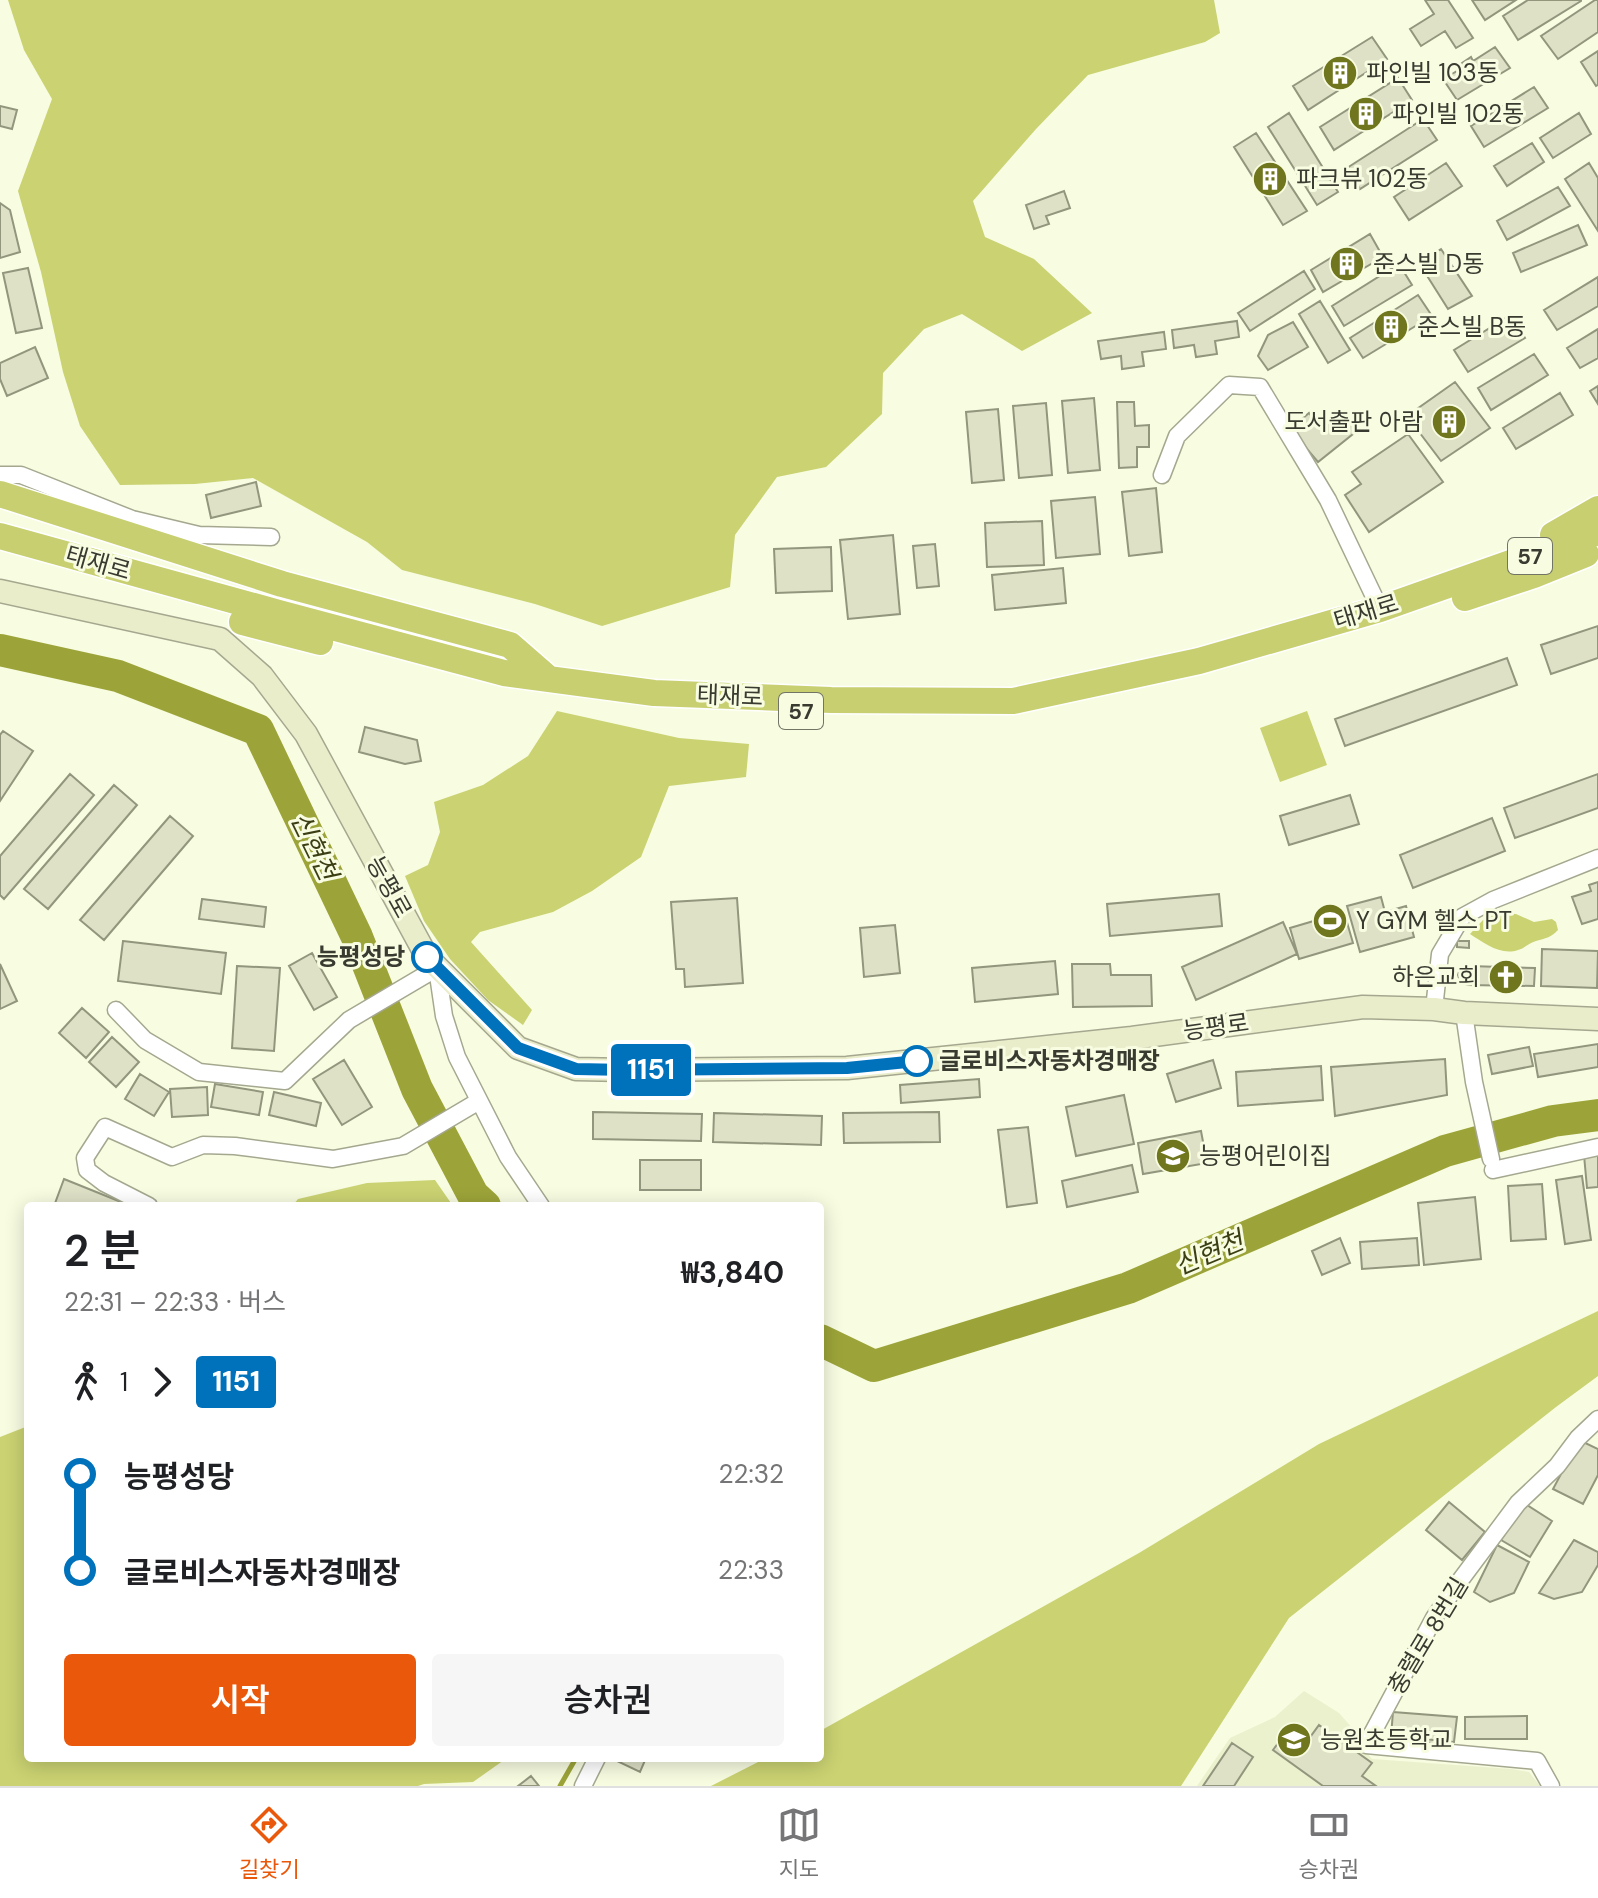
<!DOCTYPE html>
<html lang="ko">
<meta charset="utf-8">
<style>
body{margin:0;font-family:"DM Sans","Noto Sans KR",sans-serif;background:#f6f6f6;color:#202124;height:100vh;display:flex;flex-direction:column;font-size:30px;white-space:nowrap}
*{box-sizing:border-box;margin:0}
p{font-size:26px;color:#757577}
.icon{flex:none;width:44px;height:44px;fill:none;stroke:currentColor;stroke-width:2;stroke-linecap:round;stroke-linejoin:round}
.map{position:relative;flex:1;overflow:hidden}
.panel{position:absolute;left:24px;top:1202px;width:800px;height:560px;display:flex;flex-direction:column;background:#fff;border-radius:8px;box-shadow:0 4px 20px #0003}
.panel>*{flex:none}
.badge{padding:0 16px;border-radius:6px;font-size:28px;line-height:52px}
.map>.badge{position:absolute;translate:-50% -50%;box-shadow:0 0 0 4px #fff}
.legs{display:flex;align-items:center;gap:12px;height:88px;padding:0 40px;font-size:26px}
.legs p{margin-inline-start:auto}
.head{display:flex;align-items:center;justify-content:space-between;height:136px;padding:0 40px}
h1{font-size:44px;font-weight:600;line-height:60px}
.button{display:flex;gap:16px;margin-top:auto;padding:16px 40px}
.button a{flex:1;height:92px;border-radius:8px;background:#ea580c;color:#fff;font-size:32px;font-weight:600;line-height:92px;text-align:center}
.button a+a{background:#f6f6f6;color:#202124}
ul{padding:0 40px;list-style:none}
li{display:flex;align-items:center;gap:28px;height:96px;font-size:30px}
li i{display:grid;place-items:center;width:12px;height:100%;margin:0 10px;background:currentColor}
li i::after{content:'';width:20px;height:20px;margin:-10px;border:6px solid;border-radius:50%;background:#fff}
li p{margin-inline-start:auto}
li:first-child i{background:linear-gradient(#0000 50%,currentColor 0)}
li:last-child i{background:linear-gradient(currentColor 50%,#0000 0)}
.menu{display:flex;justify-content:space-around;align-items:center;height:112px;border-top:2px solid #e0e0e0;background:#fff;font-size:22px;color:#757577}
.menu a{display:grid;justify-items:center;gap:4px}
.menu .current{color:#ea580c}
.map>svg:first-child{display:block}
.built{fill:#ebf0cd}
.green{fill:#cad272}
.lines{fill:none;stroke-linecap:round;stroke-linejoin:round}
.stream{stroke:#9ca439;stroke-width:5}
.river{stroke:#9ca439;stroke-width:32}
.building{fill:#dee1c6;stroke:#92967d;stroke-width:2}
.minor-casing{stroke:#a5a88f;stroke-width:19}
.secondary-casing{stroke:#a5a88f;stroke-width:25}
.trunk-casing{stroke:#fff;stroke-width:29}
.minor{stroke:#fff;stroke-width:16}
.secondary{stroke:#eaedca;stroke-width:22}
.trunk{stroke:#c8cf70;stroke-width:26}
.line-1-casing{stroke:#fff;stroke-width:18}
.line-1{stroke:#0072bc;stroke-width:12}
.stop-1-dot{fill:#fff;stroke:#0072bc;stroke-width:4}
.labels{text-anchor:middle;stroke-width:6;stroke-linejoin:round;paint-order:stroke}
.shield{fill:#f8fce1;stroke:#727465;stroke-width:2}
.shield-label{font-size:22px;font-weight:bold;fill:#393a30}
.poi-label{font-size:24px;fill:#393a30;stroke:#f8fce1;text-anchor:start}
.street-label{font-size:24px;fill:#393a30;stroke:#f8fce1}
.stop-label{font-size:24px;font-weight:bold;fill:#393a30;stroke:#f8fce1;text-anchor:end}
.water-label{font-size:26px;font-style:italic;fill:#3c3f14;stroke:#f8fce1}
</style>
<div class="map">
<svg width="1598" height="1786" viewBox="0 0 1598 1786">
<rect width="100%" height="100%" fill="#f8fce1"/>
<path class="built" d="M 1304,1691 L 1339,1713 L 1361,1738 L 1358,1742 L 1372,1759 L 1511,1769 L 1529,1772 L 1540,1786 L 1197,1786 L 1230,1738 L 1275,1717 Z"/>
<path class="green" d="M 8,0 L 1214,0 L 1220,33 L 1205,42 L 1088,75 L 1036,129 L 973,201 L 985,237 L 1034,259 L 1092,313 L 1022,351 L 962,314 L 924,329 L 883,373 L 882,414 L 826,467 L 777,477 L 735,535 L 730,587 L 602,626 L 535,604 L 402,570 L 367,542 L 253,478 L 195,484 L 120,485 L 80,426 L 63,372 L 41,272 L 18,191 L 52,99 L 24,50 Z
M 557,711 L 679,738 L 749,744 L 746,777 L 669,786 L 641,857 L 592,891 L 553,912 L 480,932 L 471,942 L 532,1010 L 523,1025 L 488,1000 L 450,959 L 424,921 L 405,876 L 428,865 L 440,832 L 434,802 L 483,785 L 528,756 Z
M 1307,711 L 1327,765 L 1280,782 L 1260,728 Z
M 1496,913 L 1516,914 L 1534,922 L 1552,919 L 1556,922 L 1558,930 C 1550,938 1546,938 1536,941 C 1529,943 1525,948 1518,950 C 1501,956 1484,943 1470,934 L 1483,920 Z
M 435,1180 L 453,1206 L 292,1206 L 298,1199 L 367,1183 Z
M 1598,1311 L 1598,1376 L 1556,1407 L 1289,1618 L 1181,1786 L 711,1786 L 766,1758 L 820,1758 L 820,1731 L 1139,1553 L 1319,1444 Z
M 28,1426 L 28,1758 L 507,1758 L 473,1782 L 424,1784 L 418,1786 L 0,1786 L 0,1437 Z"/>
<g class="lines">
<path class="stream" d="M 560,1786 L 576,1758"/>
<path class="river" d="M 0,650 L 118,676 L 258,730 L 357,937 L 417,1089 L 473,1195 L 485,1206
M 820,1340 L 874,1366 L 1128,1288 L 1445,1151 L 1553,1121 L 1598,1115"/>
</g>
<path class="building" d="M 1425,0 L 1448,0 L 1473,38 L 1456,48 L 1445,31 L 1421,46 L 1410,29 L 1434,14 Z
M 1472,0 L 1516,0 L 1485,20 Z
M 1528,0 L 1581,0 L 1581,1 L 1518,40 L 1503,16 Z
M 1595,0 L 1598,0 L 1598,32 L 1558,59 L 1541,36 Z
M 1372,37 L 1387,59 L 1308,110 L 1293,86 Z
M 1495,47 L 1510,68 L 1457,100 L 1443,79 L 1464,67 L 1462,63 L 1471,57 L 1473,61 Z
M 1598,51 L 1598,85 L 1596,86 L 1581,62 Z
M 1398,78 L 1412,100 L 1334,150 L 1320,127 Z
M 1534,87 L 1548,108 L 1484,147 L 1471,126 Z
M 0,106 L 17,110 L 12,129 L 0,126 Z
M 1289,113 L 1338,192 L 1317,205 L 1268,127 Z
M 1579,113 L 1591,134 L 1553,158 L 1540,138 Z
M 1423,119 L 1437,140 L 1360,189 L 1347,168 Z
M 1256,133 L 1307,211 L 1283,225 L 1234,147 Z
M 1532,143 L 1544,162 L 1507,186 L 1494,166 Z
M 1446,163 L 1462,186 L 1409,220 L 1394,197 Z
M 1589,163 L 1598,178 L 1598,231 L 1565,179 Z
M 1558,187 L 1570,206 L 1507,240 L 1497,221 Z
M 1064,191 L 1070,208 L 1046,216 L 1049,224 L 1034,229 L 1026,205 Z
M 0,203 L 10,210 L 20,252 L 0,258 Z
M 1578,225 L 1587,245 L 1521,272 L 1513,253 Z
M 1370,234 L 1383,257 L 1323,292 L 1311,270 Z
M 1441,249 L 1472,296 L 1448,309 L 1419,263 Z
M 1399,264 L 1412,285 L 1344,326 L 1332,306 Z
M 28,268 L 42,328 L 16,333 L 3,273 Z
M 1304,271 L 1315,289 L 1250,331 L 1238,313 Z
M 1598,277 L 1598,306 L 1557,330 L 1544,310 Z
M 1418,295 L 1432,316 L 1363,358 L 1350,338 Z
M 1320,301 L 1350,350 L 1328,363 L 1299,314 Z
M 1511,315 L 1525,338 L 1468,372 L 1454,350 Z
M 1237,321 L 1239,337 L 1215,341 L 1217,354 L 1196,357 L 1194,345 L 1174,348 L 1172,330 Z
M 1293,322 L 1308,347 L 1268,370 L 1258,356 L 1268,335 Z
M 1598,329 L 1598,358 L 1580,368 L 1567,348 Z
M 1164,332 L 1166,349 L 1142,352 L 1144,366 L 1122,369 L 1121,356 L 1101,359 L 1098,341 Z
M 35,347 L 48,378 L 7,396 L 0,379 L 0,363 Z
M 1534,354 L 1548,375 L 1491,410 L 1478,388 Z
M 1455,382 L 1490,428 L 1441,461 L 1407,416 Z
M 1598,386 L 1598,404 L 1590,391 Z
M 1560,393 L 1573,415 L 1516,449 L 1503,428 Z
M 1094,398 L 1100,470 L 1068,473 L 1062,401 Z
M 1117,402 L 1134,402 L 1135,426 L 1149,425 L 1149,447 L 1137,447 L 1137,467 L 1119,468 Z
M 1046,403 L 1052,475 L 1019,478 L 1013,406 Z
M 998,409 L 1004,480 L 972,483 L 966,412 Z
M 1342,410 L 1358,430 L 1318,462 L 1290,429 L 1309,413 L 1320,427 Z
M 1408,434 L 1443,482 L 1369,532 L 1345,495 L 1361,484 L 1352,472 Z
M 256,482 L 261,506 L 211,518 L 206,495 Z
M 1156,488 L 1162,552 L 1129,556 L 1122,492 Z
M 1095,497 L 1100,554 L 1056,558 L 1051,501 Z
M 1042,521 L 1044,565 L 987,567 L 985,523 Z
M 893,535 L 900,614 L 848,619 L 840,540 Z
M 935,544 L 939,586 L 917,588 L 913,546 Z
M 831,547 L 832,591 L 776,593 L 774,549 Z
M 1063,568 L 1066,603 L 995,610 L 992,575 Z
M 1598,626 L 1598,658 L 1551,674 L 1541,645 Z
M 1507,658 L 1517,685 L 1345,746 L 1335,719 Z
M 365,727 L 417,740 L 421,761 L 405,764 L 359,752 Z
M 3,731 L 33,751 L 0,801 L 0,735 Z
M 70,774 L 94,795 L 4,899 L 0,895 L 0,856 Z
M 1598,774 L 1598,808 L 1515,838 L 1504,808 Z
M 114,785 L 137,805 L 48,909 L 24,889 Z
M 1350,795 L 1359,824 L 1289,845 L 1280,816 Z
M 170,816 L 193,836 L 104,940 L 80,920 Z
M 1492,818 L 1505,851 L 1413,888 L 1400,855 Z
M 1598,882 L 1598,919 L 1582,924 L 1572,897 L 1591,891 L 1589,885 Z
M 1219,894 L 1222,926 L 1110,936 L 1107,904 Z
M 1381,897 L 1385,912 L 1406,906 L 1414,937 L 1360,952 L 1347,906 Z
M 737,898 L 743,983 L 685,987 L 684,969 L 676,969 L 671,902 Z
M 202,899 L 266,907 L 264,927 L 199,919 Z
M 1344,912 L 1353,943 L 1299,959 L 1290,928 Z
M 1283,922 L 1297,954 L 1196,1000 L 1182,967 Z
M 895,925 L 900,973 L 864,977 L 860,928 Z
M 123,941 L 226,953 L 221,994 L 118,981 Z
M 1457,941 L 1469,941 L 1469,948 L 1457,947 Z
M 1542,949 L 1598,951 L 1597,988 L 1541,986 Z
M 312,953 L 337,997 L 314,1010 L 289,966 Z
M 1055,961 L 1058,994 L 975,1002 L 972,968 Z
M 0,964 L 17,1001 L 0,1009 Z
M 1072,964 L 1110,964 L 1111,975 L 1151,975 L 1152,1006 L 1073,1007 Z
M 237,966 L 280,968 L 274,1051 L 232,1048 Z
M 1469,966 L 1535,968 L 1534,986 L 1467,985 L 1460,981 L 1458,975 L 1460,969 Z
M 82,1008 L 109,1032 L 86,1058 L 59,1033 Z
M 112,1037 L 139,1062 L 116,1087 L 89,1062 Z
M 1598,1044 L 1598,1067 L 1538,1077 L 1534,1054 Z
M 1529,1047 L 1533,1066 L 1492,1074 L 1488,1055 Z
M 1445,1059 L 1447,1095 L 1335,1116 L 1331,1067 Z
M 344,1060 L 372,1107 L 342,1125 L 313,1079 Z
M 1213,1060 L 1221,1088 L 1176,1102 L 1167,1074 Z
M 1321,1066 L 1323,1100 L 1238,1106 L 1236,1072 Z
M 140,1074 L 169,1092 L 154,1116 L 125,1099 Z
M 979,1079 L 980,1097 L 901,1103 L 900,1085 Z
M 215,1084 L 263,1092 L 259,1115 L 211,1107 Z
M 207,1087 L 208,1115 L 172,1117 L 170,1089 Z
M 274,1092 L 321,1103 L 316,1126 L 269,1115 Z
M 1124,1095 L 1134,1144 L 1076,1156 L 1066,1107 Z
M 593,1112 L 702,1114 L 701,1141 L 593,1139 Z
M 939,1112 L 940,1142 L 844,1143 L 843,1113 Z
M 714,1113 L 822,1116 L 821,1145 L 713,1142 Z
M 1028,1127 L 1037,1203 L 1007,1207 L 998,1130 Z
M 1201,1131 L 1207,1163 L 1143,1174 L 1138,1143 Z
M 1598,1154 L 1598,1187 L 1587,1188 L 1584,1155 Z
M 640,1160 L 701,1160 L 701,1190 L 640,1190 Z
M 1132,1165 L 1138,1192 L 1067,1207 L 1062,1181 Z
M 1582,1176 L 1591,1240 L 1565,1244 L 1556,1180 Z
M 64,1179 L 131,1206 L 54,1206 Z
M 1542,1184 L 1546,1239 L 1511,1241 L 1508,1186 Z
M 1475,1197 L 1481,1259 L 1424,1265 L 1418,1203 Z
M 1340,1238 L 1350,1263 L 1322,1275 L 1312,1251 Z
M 1417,1238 L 1419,1265 L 1362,1269 L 1360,1242 Z
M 1579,1440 L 1598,1449 L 1598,1475 L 1583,1504 L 1553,1489 Z
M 1449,1502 L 1485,1532 L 1462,1560 L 1426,1530 Z
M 1524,1503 L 1552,1521 L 1530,1557 L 1501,1540 Z
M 1574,1540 L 1598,1552 L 1598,1565 L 1582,1592 L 1554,1599 L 1539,1593 Z
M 1497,1545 L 1529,1562 L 1514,1593 L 1490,1602 L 1474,1592 Z
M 1393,1712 L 1457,1717 L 1454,1742 L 1391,1736 Z
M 1527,1716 L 1527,1739 L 1465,1739 L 1465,1717 Z
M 1319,1725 L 1372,1763 L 1362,1776 L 1376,1786 L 1323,1786 L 1273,1750 L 1290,1727 L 1308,1740 Z
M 1232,1743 L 1253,1757 L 1234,1786 L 1203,1786 Z
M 618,1758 L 646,1758 L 640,1772 L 617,1761 Z
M 531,1776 L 539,1786 L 518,1786 Z"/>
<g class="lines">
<g class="minor-casing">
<path id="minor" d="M 0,475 L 21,475 L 132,519 L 199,535 L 271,537
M 1162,475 L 1177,436 L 1229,385 L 1260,387 L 1328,500 L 1380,609
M 1434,1009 L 1440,954 L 1462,917 L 1493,900 L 1598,858
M 116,1010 L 145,1040 L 199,1072 L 285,1081 L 349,1020 L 437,968 L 444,1016 L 457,1057 L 508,1157 L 541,1206
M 1464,1013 L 1474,1082 L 1491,1159
M 1493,1170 L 1598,1147
M 149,1206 L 104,1183 L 87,1170 L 85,1158 L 105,1127 L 172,1157 L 203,1145 L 235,1146 L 333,1159 L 403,1146 L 479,1101
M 583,1786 L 597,1758
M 1551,1786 L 1537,1761 L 1366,1745 L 1434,1618 L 1459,1582 L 1518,1503 L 1557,1466 L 1578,1438 L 1598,1419"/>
</g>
<g class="secondary-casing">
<path id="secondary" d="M 0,591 L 220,639 L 262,676 L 306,734 L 427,957 L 518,1048 L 576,1069 L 627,1070 L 847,1068 L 1132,1038 L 1363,1007 L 1434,1009 L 1464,1013 L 1598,1019"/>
</g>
<g class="trunk-casing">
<path id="trunk" d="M 0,494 L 282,584 L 510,645 L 549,679
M 1553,535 L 1598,509
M 0,536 L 279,613 L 504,673 L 654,693 L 831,700 L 1013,701 L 1199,661 L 1380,609 L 1598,532
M 1465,598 L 1534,575 L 1586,554
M 242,622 L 320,642"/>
</g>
<use href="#minor" class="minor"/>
<use href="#secondary" class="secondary"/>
<use href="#trunk" class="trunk"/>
</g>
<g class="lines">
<g class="line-1-casing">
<path id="line-1" d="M 427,957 L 518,1048 L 576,1069 L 627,1070 L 847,1068 L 917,1061"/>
</g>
<use href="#line-1" class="line-1"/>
</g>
<defs>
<g id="building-disc" transform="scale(1.8)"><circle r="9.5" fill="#70761e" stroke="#f8fce1"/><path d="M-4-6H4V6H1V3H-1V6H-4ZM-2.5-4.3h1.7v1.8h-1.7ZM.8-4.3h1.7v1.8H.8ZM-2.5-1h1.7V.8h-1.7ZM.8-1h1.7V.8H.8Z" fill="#fff"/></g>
<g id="stadium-disc" transform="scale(1.8)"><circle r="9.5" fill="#70761e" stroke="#f8fce1"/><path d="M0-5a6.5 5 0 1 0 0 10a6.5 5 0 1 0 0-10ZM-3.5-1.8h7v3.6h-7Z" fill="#fff"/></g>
<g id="church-disc" transform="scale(1.8)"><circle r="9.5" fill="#70761e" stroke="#f8fce1"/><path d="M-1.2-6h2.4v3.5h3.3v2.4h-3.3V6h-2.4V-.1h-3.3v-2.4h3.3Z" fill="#fff"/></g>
<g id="school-disc" transform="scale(1.8)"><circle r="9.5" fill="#70761e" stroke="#f8fce1"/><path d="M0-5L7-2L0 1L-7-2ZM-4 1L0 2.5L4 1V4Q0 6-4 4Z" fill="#fff"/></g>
</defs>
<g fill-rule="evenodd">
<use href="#building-disc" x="1340" y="73"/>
<use href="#building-disc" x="1366" y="114"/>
<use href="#building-disc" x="1270" y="179"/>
<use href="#building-disc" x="1347" y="264"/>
<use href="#building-disc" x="1391" y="327"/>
<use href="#building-disc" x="1449" y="422"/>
<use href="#stadium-disc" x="1330" y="921"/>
<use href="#church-disc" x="1506" y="977"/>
<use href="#school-disc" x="1173" y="1156"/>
<use href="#school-disc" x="1294" y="1740"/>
</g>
<g class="stop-1-dot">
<circle cx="427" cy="957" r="14"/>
<circle cx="917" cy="1061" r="14"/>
</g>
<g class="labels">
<g class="shield">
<rect x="1508" y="538" width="44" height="36" rx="6"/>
<rect x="779" y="693" width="44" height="36" rx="6"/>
</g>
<g class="shield-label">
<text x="1530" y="564">57</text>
<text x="801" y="719">57</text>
</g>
<g class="poi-label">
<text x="1366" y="81">파인빌 103동</text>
<text x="1392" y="122">파인빌 102동</text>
<text x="1296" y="187">파크뷰 102동</text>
<text x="1373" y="272">준스빌 D동</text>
<text x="1417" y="335">준스빌 B동</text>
<text x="1423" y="430" text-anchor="end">도서출판 아람</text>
<text x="1356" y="929">Y GYM 헬스 PT</text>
<text x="1480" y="985" text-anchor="end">하은교회</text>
<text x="1199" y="1164">능평어린이집</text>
<text x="1320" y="1748">능원초등학교</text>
</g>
<g class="street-label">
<text transform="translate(98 563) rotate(16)" y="8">태재로</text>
<text transform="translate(1366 612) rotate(-17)" y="8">태재로</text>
<text transform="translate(730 696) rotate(2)" y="8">태재로</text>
<text transform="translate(389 887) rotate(61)" y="8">능평로</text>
<text transform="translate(1216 1027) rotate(-8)" y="8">능평로</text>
<text transform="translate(1428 1636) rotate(-59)" y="8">충렬로 8번길</text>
</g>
<g class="stop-label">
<text x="405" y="965">능평성당</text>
<text x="939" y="1069" text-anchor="start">글로비스자동차경매장</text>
</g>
<g class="water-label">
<text transform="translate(314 846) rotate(64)" y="9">신현천</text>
<text transform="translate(1209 1253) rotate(-23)" y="9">신현천</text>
</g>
</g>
</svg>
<b class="badge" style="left:651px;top:1070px;background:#0072bc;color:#fff">1151</b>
<section class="panel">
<div class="head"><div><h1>2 분</h1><p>22:31 – 22:33 · 버스</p></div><b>₩3,840</b></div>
<div class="legs"><svg class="icon" aria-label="walk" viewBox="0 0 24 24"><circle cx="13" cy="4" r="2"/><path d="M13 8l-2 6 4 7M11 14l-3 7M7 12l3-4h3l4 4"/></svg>1<svg class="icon" aria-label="forward" viewBox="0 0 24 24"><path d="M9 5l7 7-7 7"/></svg><b class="badge" style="background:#0072bc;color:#fff">1151</b></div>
<ul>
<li><i style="color:#0072bc"></i><b>능평성당</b><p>22:32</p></li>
<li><i style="color:#0072bc"></i><b>글로비스자동차경매장</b><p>22:33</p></li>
</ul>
<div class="button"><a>시작</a><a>승차권</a></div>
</section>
</div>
<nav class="menu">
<a class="current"><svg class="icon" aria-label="directions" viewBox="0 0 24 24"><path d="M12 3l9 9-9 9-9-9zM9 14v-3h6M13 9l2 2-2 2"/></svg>길찾기</a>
<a><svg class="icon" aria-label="map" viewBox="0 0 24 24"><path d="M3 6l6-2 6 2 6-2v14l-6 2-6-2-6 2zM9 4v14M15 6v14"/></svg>지도</a>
<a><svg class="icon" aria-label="tickets" viewBox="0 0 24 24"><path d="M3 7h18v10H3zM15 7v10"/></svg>승차권</a>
</nav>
